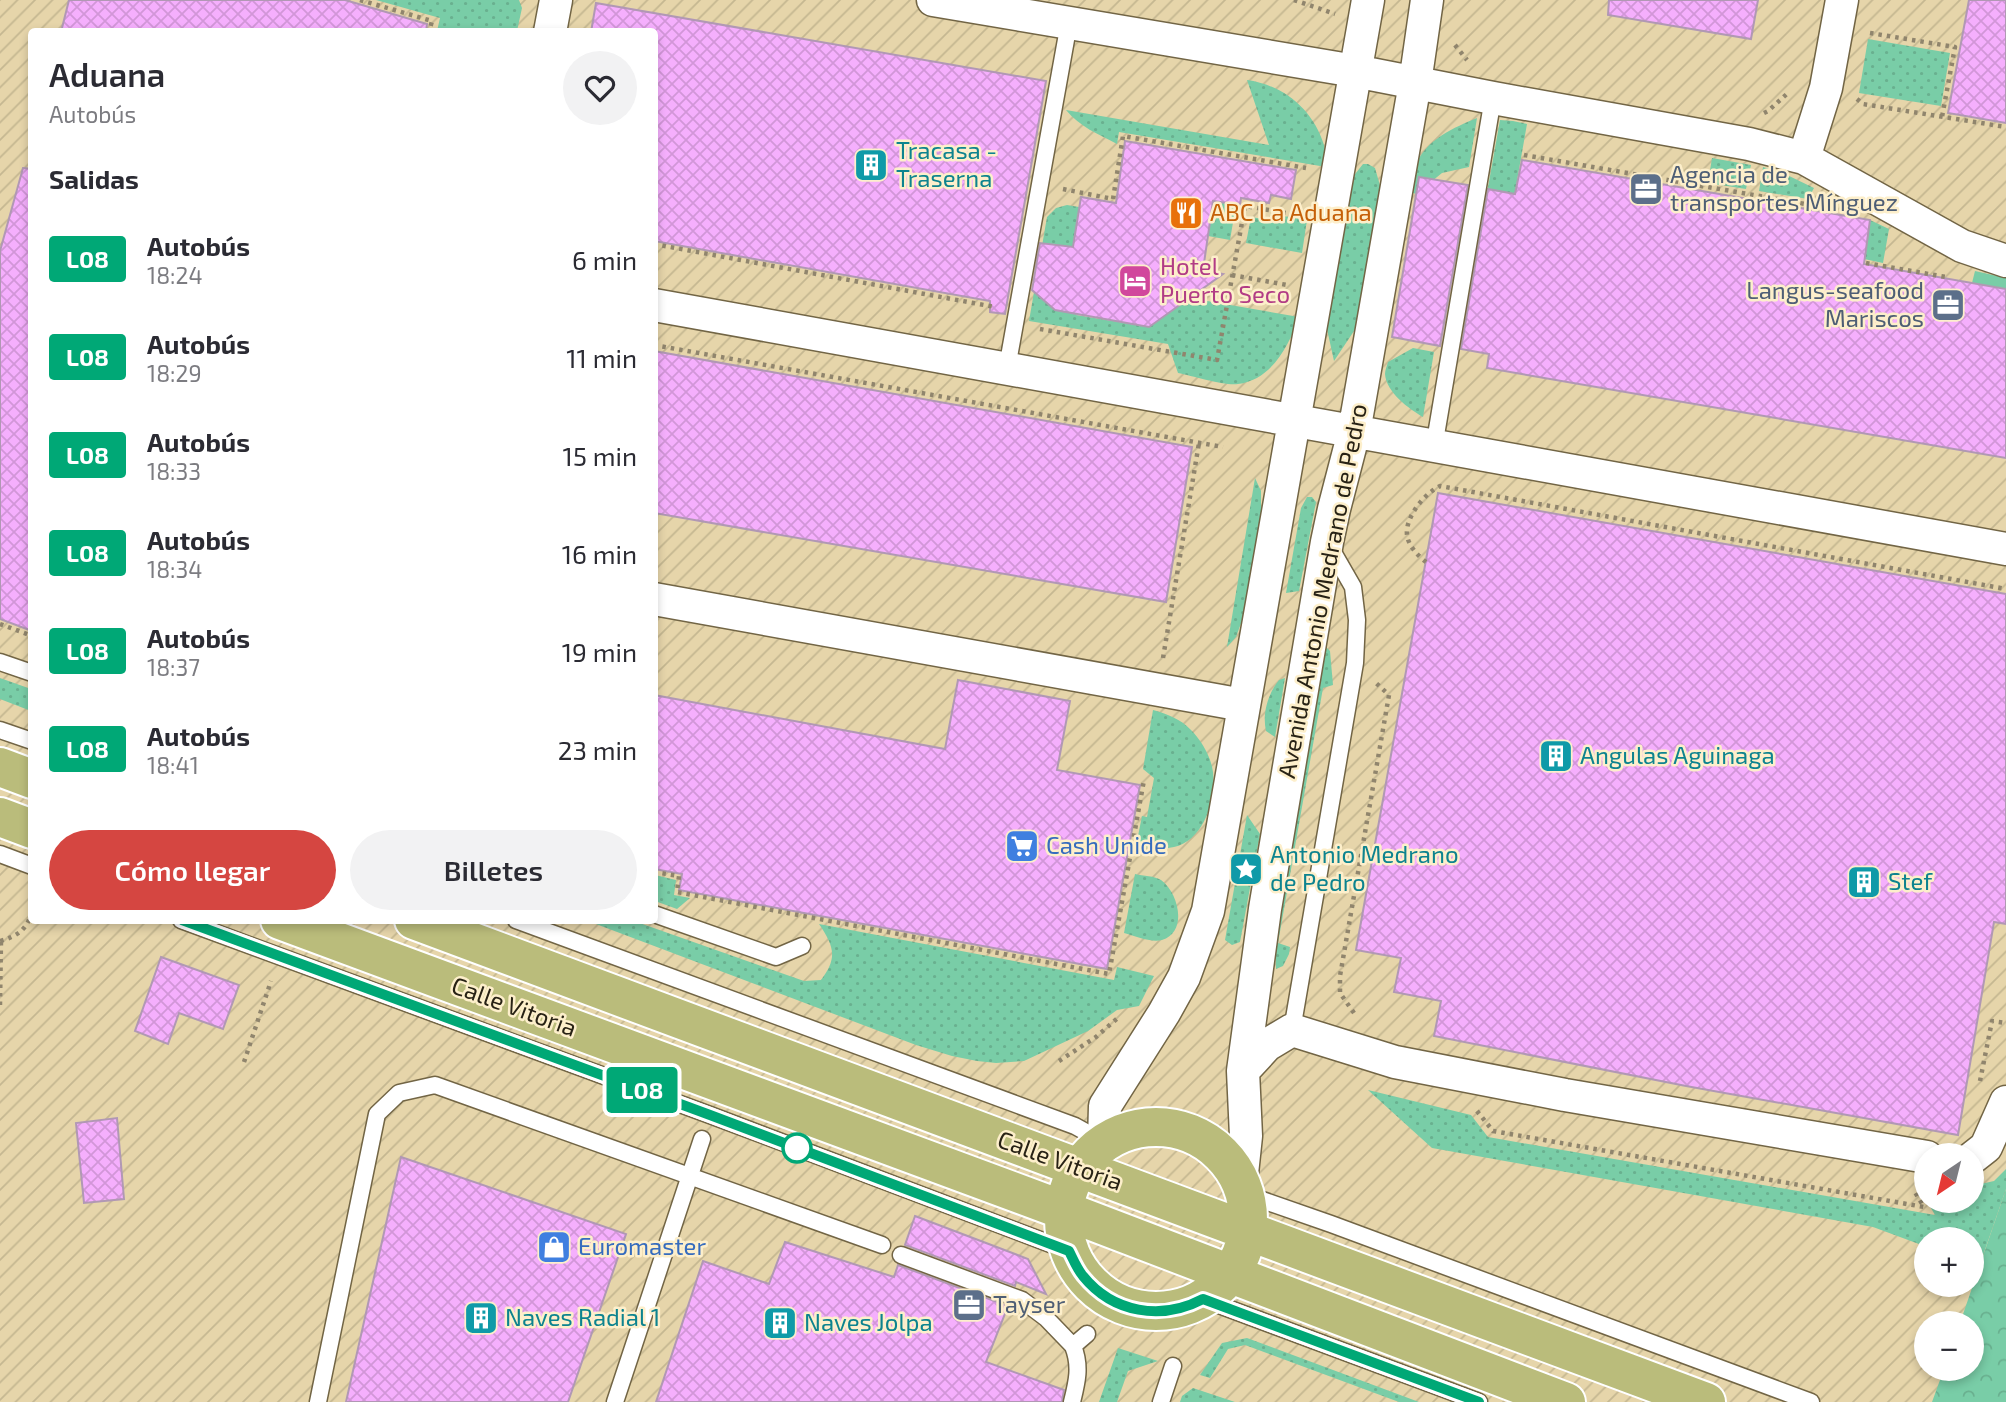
<!DOCTYPE html>
<html lang="es">
<meta charset="utf-8">
<style>
body{margin:0;font-family:"Exo 2",sans-serif;background:#f2f2f3;color:#2b2b33;height:100vh;display:flex;flex-direction:column;font-size:26px;white-space:nowrap}
*{box-sizing:border-box;margin:0}
p{font-size:23px;color:#7c7c81}
.icon{flex:none;width:38px;height:38px;fill:none;stroke:currentColor;stroke-width:2;stroke-linecap:round;stroke-linejoin:round}
.map{position:relative;flex:1;overflow:hidden}
.drawer{position:absolute;left:28px;top:28px;width:630px;height:896px;display:flex;flex-direction:column;background:#fff;border-radius:7px;box-shadow:0 4px 10px #0003}
.drawer>*{flex:none}
.badge{padding:0 14px;border-radius:5px;font-size:24px;line-height:46px}
.needle{width:46px;rotate:215deg}
.fabs{position:absolute;left:1914px;top:1143px;display:grid;gap:14px}
.fabs a{display:grid;place-items:center;width:70px;height:70px;border-radius:50%;background:#fff;box-shadow:0 4px 10px #0003;font-size:35px}
.map>.badge{position:absolute;translate:-50% -50%;box-shadow:0 0 0 4px #fff}
h2{padding:0 21px;font-size:26px;line-height:63px}
.round{display:grid;place-items:center;flex:none;width:74px;height:74px;border-radius:37px;background:#f2f2f3}
.summary{display:flex;align-items:center;justify-content:space-between;height:119px;padding:0 21px}
h1{font-size:33px;font-weight:600;line-height:52px}
.action{display:flex;gap:14px;margin-top:auto;padding:14px 21px}
.action a{flex:1;height:80px;border-radius:42px;background:#d54641;color:#fff;font-size:28px;font-weight:600;line-height:80px;text-align:center}
.action a+a{background:#f2f2f3;color:#2b2b33}
ul{padding:0;list-style:none}
li{display:flex;align-items:center;gap:21px;height:98px;padding:0 21px}
li div{flex:1}
li b{display:block;font-size:26px}
li em{font-style:normal}
li .badge{min-width:77px;font-weight:700;text-align:center}
.map>svg:first-child{display:block}
.industrial{fill:url(#industrial-furrows);fill-rule:evenodd}
.grass{fill:#79cda7}
.forest{fill:url(#forest-crowns)}
.garden{fill:url(#garden-dots)}
.building{fill:url(#building-cross-hatch);stroke:#b198b4;stroke-width:2}
.lines{fill:none;stroke-linecap:round;stroke-linejoin:round}
.service-casing{stroke:#726545;stroke-width:19}
.minor-casing{stroke:#726545;stroke-width:35}
.trunk-casing{stroke:#fff;stroke-width:42}
.path{stroke:#90856d;stroke-width:4.5;stroke-dasharray:3.5 5;stroke-linecap:butt}
.service{stroke:#fff;stroke-width:16}
.minor{stroke:#fff;stroke-width:32}
.trunk{stroke:#babc7b;stroke-width:38}
.line-casing{stroke:#fff;stroke-width:16}
.line{stroke:#00a876;stroke-width:10}
.stop-dot{fill:#fff;stroke:#00a876;stroke-width:3.5}
.labels{text-anchor:middle;stroke-width:5;stroke-linejoin:round;paint-order:stroke}
.culture-label{font-size:24px;fill:#0d838f;stroke:#fdefcb;text-anchor:start}
.service-label{font-size:24px;fill:#4e5e75;stroke:#fdefcb;text-anchor:start}
.food-label{font-size:24px;fill:#c56008;stroke:#fdefcb;text-anchor:start}
.hotel-label{font-size:24px;fill:#b23c85;stroke:#fdefcb;text-anchor:start}
.street-label{font-size:24px;fill:#282215;stroke:#fdefcb}
.shop-label{font-size:24px;fill:#366cbe;stroke:#fdefcb;text-anchor:start}
</style>
<div class="map">
<svg width="2006" height="1402" viewBox="0 0 2006 1402">
<defs>
<pattern id="industrial-furrows" width="10" height="10" patternUnits="userSpaceOnUse" patternTransform="scale(1.75)"><rect width="10" height="10" fill="#e6d5aa"/><path d="M-1 1l2-2M0 10L10 0M9 11l2-2" fill="none" stroke="#c5b791"/></pattern>
<pattern id="forest-crowns" width="20" height="18" patternUnits="userSpaceOnUse" patternTransform="scale(1.75)"><rect width="20" height="18" fill="#79cda7"/><path d="M2 6a3 3 0 1 1 6 0M12 15a3 3 0 1 1 6 0" fill="none" stroke="#69b08f"/></pattern>
<pattern id="garden-dots" width="8" height="8" patternUnits="userSpaceOnUse" patternTransform="scale(1.75)"><rect width="8" height="8" fill="#79cda7"/><path d="M2 2h.1M6 6h.1" fill="none" stroke="#69b08f" stroke-width="1.8" stroke-linecap="round"/></pattern>
<pattern id="building-cross-hatch" width="8" height="8" patternUnits="userSpaceOnUse" patternTransform="scale(1.75)"><rect width="8" height="8" fill="#f5affd"/><path d="M0 0l8 8M0 8l8-8" fill="none" stroke="#d296d8"/></pattern>
</defs>
<rect width="100%" height="100%" fill="#f0e2be"/>
<path class="industrial" d="M 0,0 L 2006,0 L 2006,1402 L 0,1402 ZM 32,32 L 654,32 L 654,920 L 32,920 ZM 1927,1155 L 1972,1155 L 1972,1200 L 1927,1200 ZM 1927,1239 L 1972,1239 L 1972,1284 L 1927,1284 ZM 1927,1323 L 1972,1323 L 1972,1368 L 1927,1368 Z"/>
<path class="grass" d="M 1975,271 L 2006,278 L 2006,289 L 1972,283 Z"/>
<path class="forest" d="M 2006,1189 L 2006,1402 L 1932,1402 L 1944,1369 L 1972,1368 L 1972,1323 L 1960,1323 Z"/>
<path class="garden" d="M 376,0 L 519,0 L 522,8 L 517,31 L 437,31 L 440,18 Z
M 1868,39 L 1950,53 L 1941,106 L 1859,93 Z
M 1247,80 C 1283,85 1313,109 1324,145 C 1326,152 1325,160 1326,167 L 1119,132 L 1117,144 C 1098,134 1080,127 1066,110 L 1269,145 Z
M 1477,118 L 1469,167 L 1442,173 L 1416,194 L 1410,192 C 1412,183 1413,174 1416,165 C 1425,140 1455,127 1477,118 Z
M 1500,120 L 1513,121 L 1527,124 L 1512,209 L 1485,204 Z
M 1712,158 L 1751,165 L 1746,189 L 1708,183 Z
M 1363,164 L 1368,164 L 1375,168 L 1381,189 L 1356,328 L 1334,361 L 1325,320 L 1348,183 Z
M 1763,167 L 1785,174 L 1814,188 L 1808,199 L 1759,191 Z
M 1213,201 L 1236,205 L 1230,240 L 1208,236 Z
M 1067,205 L 1079,207 L 1073,247 L 1059,246 L 1050,303 L 1051,307 C 1059,314 1068,308 1077,306 L 1076,315 L 1149,327 L 1190,298 L 1299,317 C 1289,345 1272,380 1238,384 C 1225,386 1193,376 1178,373 L 1168,344 L 1029,321 L 1047,217 L 1056,208 Z
M 1271,214 L 1307,220 L 1302,253 L 1246,243 L 1251,217 L 1269,220 Z
M 1870,220 L 1889,229 L 1883,263 L 1864,259 Z
M 1413,348 L 1434,352 L 1423,417 C 1409,409 1386,392 1385,374 C 1385,370 1387,366 1388,362 Z
M 1255,478 L 1261,491 L 1261,515 L 1244,615 L 1236,637 L 1227,647 Z
M 1307,497 L 1312,497 L 1316,502 L 1299,591 L 1286,593 L 1301,508 Z
M 1326,647 L 1330,651 L 1333,685 L 1323,688 L 1278,943 L 1290,947 L 1289,954 L 1283,966 L 1276,969 L 1275,943 Z
M 0,678 L 31,689 L 31,711 L 0,699 Z
M 1285,678 L 1275,737 L 1266,731 C 1262,713 1268,694 1279,680 Z
M 1153,710 C 1167,714 1181,719 1191,730 C 1202,741 1211,757 1213,772 C 1216,800 1204,840 1174,847 C 1162,850 1148,847 1136,846 L 1142,816 L 1147,817 L 1154,778 L 1143,769 Z
M 1247,815 L 1260,834 L 1240,942 L 1232,945 L 1225,940 Z
M 1135,874 C 1143,876 1155,876 1161,880 C 1179,893 1188,932 1162,940 C 1151,943 1135,936 1124,933 Z
M 655,875 L 676,880 L 674,895 L 690,898 L 677,909 L 655,901 Z
M 588,921 L 634,921 L 804,981 L 821,980 C 838,958 834,946 819,924 L 1114,980 L 1117,967 L 1154,976 L 1139,1006 L 1117,1010 L 1088,1031 L 1024,1061 L 996,1063 L 977,1061 L 952,1056 L 916,1045 Z
M 1368,1090 L 1471,1115 L 1488,1137 L 1935,1215 L 1917,1184 L 1927,1186 L 1927,1200 L 1972,1200 L 1972,1186 L 1994,1181 L 2006,1169 L 2006,1189 L 1979,1267 L 1972,1264 L 1972,1239 L 1927,1239 L 1927,1247 L 1873,1227 L 1432,1148 Z
M 1247,1338 L 1419,1402 L 1399,1402 L 1245,1345 L 1228,1349 L 1210,1378 L 1200,1375 L 1222,1343 Z
M 1118,1348 L 1158,1361 L 1128,1371 L 1117,1402 L 1099,1402 Z
M 1193,1388 L 1235,1402 L 1180,1402 L 1182,1396 Z"/>
<path class="building" d="M 69,0 L 345,0 L 427,24 L 426,32 L 61,32 Z
M 1609,0 L 1758,0 L 1751,39 L 1608,15 Z
M 1969,0 L 2006,0 L 2006,123 L 1948,113 Z
M 596,3 L 1046,81 L 1005,314 L 990,312 L 990,301 L 654,241 L 654,32 L 591,32 Z
M 1125,141 L 1296,170 L 1291,199 L 1271,195 L 1269,203 L 1241,198 L 1240,205 L 1213,201 L 1203,270 L 1223,274 L 1149,327 L 1055,310 L 1032,290 L 1040,243 L 1073,247 L 1081,197 L 1116,203 Z
M 1522,160 L 1870,220 L 1864,264 L 2006,289 L 2006,458 L 1487,368 L 1489,354 L 1461,349 L 1488,189 L 1515,194 Z
M 23,168 L 32,169 L 32,631 L 0,619 L 0,251 Z
M 1419,177 L 1468,185 L 1440,346 L 1392,337 Z
M 654,351 L 1192,447 L 1166,602 L 654,513 Z
M 1438,493 L 2006,594 L 2006,924 L 1994,922 L 1958,1135 L 1686,1086 L 1434,1036 L 1441,1001 L 1394,992 L 1401,958 L 1356,950 Z
M 958,680 L 1070,701 L 1057,770 L 1140,785 L 1107,969 L 679,890 L 682,874 L 654,869 L 654,695 L 945,749 Z
M 161,957 L 239,985 L 223,1029 L 179,1013 L 168,1044 L 135,1031 Z
M 117,1118 L 124,1199 L 84,1203 L 76,1123 Z
M 401,1157 L 626,1234 L 568,1402 L 346,1402 Z
M 915,1216 L 1028,1259 L 1046,1294 L 1016,1282 L 1015,1286 L 905,1245 Z
M 785,1242 L 894,1277 L 898,1265 L 1008,1306 L 986,1362 L 1064,1390 L 1062,1402 L 656,1402 L 703,1261 L 769,1284 Z"/>
<g class="lines">
<g class="service-casing">
<path id="service" d="M 1007,368 L 1069,23
M 1434,447 L 1493,98
M 0,662 L 32,673
M 0,730 L 32,741
M 0,854 L 32,866
M 654,914 L 776,957 L 802,946
M 181,920 L 710,1115 L 1069,1251
M 516,920 L 1075,1126 L 1104,1142
M 1292,1030 L 1355,663 L 1357,620 L 1353,587 L 1330,547
M 1245,1194 L 1331,1224 L 1811,1402
M 901,1255 L 1022,1300 L 1046,1318 L 1073,1346
M 1203,1299 L 1479,1402
M 318,1402 L 377,1114 L 399,1093 L 435,1085 L 882,1245
M 615,1402 L 702,1139
M 1072,1402 C 1077,1382 1081,1366 1073,1346 L 1087,1334
M 1161,1402 L 1173,1366"/>
</g>
<g class="minor-casing">
<path id="minor" d="M 933,0 L 1355,71 L 1493,98 L 1749,144 L 1804,158 L 1962,246 L 2006,261
M 550,32 L 556,0
M 1804,158 L 1826,88 L 1842,0
M 654,305 L 2006,549
M 654,599 L 1243,705
M 1243,1071 L 1267,1045 L 1292,1030 L 1395,1062 L 1565,1095 L 1927,1157
M 1104,1142 L 1105,1106 L 1164,1013 L 1184,977 L 1208,911 L 1368,0
M 1972,1158 L 1986,1147 L 2006,1102
M 1241,1183 L 1246,1136 L 1243,1071 L 1265,909 L 1327,542 L 1334,509 L 1354,432 L 1415,83 L 1427,0"/>
</g>
<g class="trunk-casing">
<path id="trunk" d="M 0,767 L 32,779
M 0,817 L 32,829
M 280,920 L 1063,1210 L 1566,1402
M 414,920 L 1706,1402
M1064 1219a92 92 0 1 1 184 0a92 92 0 1 1-184 0Z"/>
</g>
<path class="path" d="M 360,0 L 432,21 L 429,32
M 1294,0 L 1335,14
M 1870,33 L 1955,47 L 1942,117
M 1455,45 L 1467,60
M 1857,99 L 1863,104 L 2006,127
M 1764,113 L 1768,111 L 1789,92
M 1524,155 L 1817,206
M 1063,189 L 1113,199 L 1123,136 L 1306,168
M 654,244 L 995,307
M 1866,263 L 1946,277
M 1232,275 L 1287,285
M 1040,329 L 1217,360 L 1245,206 L 1298,215
M 654,345 L 1223,447
M 1426,562 C 1418,556 1408,545 1407,535 C 1405,517 1425,493 1440,486 L 2006,589
M 0,624 L 32,636
M 1163,658 L 1199,443
M 654,872 L 679,876 L 677,892 L 1109,974 L 1144,780
M 0,941 C 18,936 28,929 32,910
M 0,1005 L 1,941
M 1354,1013 L 1340,993 L 1340,976 L 1389,695 L 1376,683
M 1059,1061 L 1096,1037 L 1120,1016
M 244,1062 L 271,981
M 1980,1081 L 1992,1021 L 2006,1023
M 1477,1111 L 1493,1131 L 1924,1207 L 1913,1189"/>
<use href="#service" class="service"/>
<use href="#minor" class="minor"/>
<use href="#trunk" class="trunk"/>
</g>
<g class="lines">
<g class="line-casing">
<path id="line" d="M 182,920 L 710,1115 L 1069,1251 C 1073,1259 1077,1269 1083,1276 C 1113,1313 1161,1321 1203,1299 L 1479,1402"/>
</g>
<use href="#line" class="line"/>
</g>
<defs>
<g id="building-square" transform="scale(1.75)"><rect x="-9" y="-9" width="18" height="18" rx="4" fill="#0f9aa8" stroke="#fdefcb"/><path d="M-4-6H4V6H1V3H-1V6H-4ZM-2.5-4.3h1.7v1.8h-1.7ZM.8-4.3h1.7v1.8H.8ZM-2.5-1h1.7V.8h-1.7ZM.8-1h1.7V.8H.8Z" fill="#fff"/></g>
<g id="office-square" transform="scale(1.75)"><rect x="-9" y="-9" width="18" height="18" rx="4" fill="#5c6f8a" stroke="#fdefcb"/><path d="M-6-3h4V-5.5h4V-3h4V5H-6ZM-1-4.5V-3h2v-1.5ZM-6 0V1H6V0Z" fill="#fff"/></g>
<g id="restaurant-square" transform="scale(1.75)"><rect x="-9" y="-9" width="18" height="18" rx="4" fill="#e8710a" stroke="#fdefcb"/><path d="M-5-6h1v4h1v-4h1v4h1v-4h1v5L-1.5 .5V6h-2V.5L-5-1ZM5-6V6H3V1.5H1.5Q1.5-4 5-6Z" fill="#fff"/></g>
<g id="hotel-square" transform="scale(1.75)"><rect x="-9" y="-9" width="18" height="18" rx="4" fill="#d1479c" stroke="#fdefcb"/><path d="M-6-4.5h1.5V1H6V5H4.5V3h-9V5H-6ZM-4 0a1.8 1.8 0 1 1 3.6 0ZM.5 0V-2.5h3Q6-2.5 6 0Z" fill="#fff"/></g>
<g id="supermarket-square" transform="scale(1.75)"><rect x="-9" y="-9" width="18" height="18" rx="4" fill="#3f7fe0" stroke="#fdefcb"/><path d="M-6-5.5h2.5l.6 2H6L4.5 2H-2.5L-4.4-4H-6ZM-1.5 3.2a1.3 1.3 0 1 0 .1 0ZM3 3.2a1.3 1.3 0 1 0 .1 0Z" fill="#fff"/></g>
<g id="sight-square" transform="scale(1.75)"><rect x="-9" y="-9" width="18" height="18" rx="4" fill="#0f9aa8" stroke="#fdefcb"/><path d="M0-6L1.8-2.2L6-1.7L2.9 1.2L3.7 5.4L0 3.3L-3.7 5.4L-2.9 1.2L-6-1.7L-1.8-2.2Z" fill="#fff"/></g>
<g id="shop-square" transform="scale(1.75)"><rect x="-9" y="-9" width="18" height="18" rx="4" fill="#3f7fe0" stroke="#fdefcb"/><path d="M-5-2.5h2.3a2.7 3.5 0 0 1 5.4 0H5L5.5 6h-11ZM-1.5-2.5h3a1.5 2.3 0 0 0-3 0Z" fill="#fff"/></g>
</defs>
<g fill-rule="evenodd">
<use href="#building-square" x="871" y="165"/>
<use href="#office-square" x="1646" y="189"/>
<use href="#restaurant-square" x="1186" y="213"/>
<use href="#hotel-square" x="1135" y="281"/>
<use href="#office-square" x="1948" y="305"/>
<use href="#building-square" x="1556" y="756"/>
<use href="#supermarket-square" x="1022" y="846"/>
<use href="#sight-square" x="1246" y="869"/>
<use href="#building-square" x="1864" y="882"/>
<use href="#shop-square" x="554" y="1247"/>
<use href="#office-square" x="969" y="1305"/>
<use href="#building-square" x="481" y="1318"/>
<use href="#building-square" x="780" y="1323"/>
</g>
<circle class="stop-dot" cx="797" cy="1148" r="14"/>
<g class="labels">
<g class="culture-label">
<text x="896" y="159">Tracasa -<tspan x="896" dy="28">Traserna</tspan></text>
<text x="1580" y="764">Angulas Aguinaga</text>
<text x="1270" y="863">Antonio Medrano<tspan x="1270" dy="28">de Pedro</tspan></text>
<text x="1888" y="890">Stef</text>
<text x="505" y="1326">Naves Radial 1</text>
<text x="804" y="1331">Naves Jolpa</text>
</g>
<g class="service-label">
<text x="1670" y="183">Agencia de<tspan x="1670" dy="28">transportes Mínguez</tspan></text>
<text x="1924" y="299" text-anchor="end">Langus-seafood<tspan x="1924" dy="28">Mariscos</tspan></text>
<text x="993" y="1313">Tayser</text>
</g>
<g class="food-label">
<text x="1210" y="221">ABC La Aduana</text>
</g>
<g class="hotel-label">
<text x="1160" y="275">Hotel<tspan x="1160" dy="28">Puerto Seco</tspan></text>
</g>
<g class="street-label">
<text transform="translate(1323 591) rotate(-79)" y="8">Avenida Antonio Medrano de Pedro</text>
<text transform="translate(514 1007) rotate(20)" y="8">Calle Vitoria</text>
<text transform="translate(1060 1161) rotate(20)" y="8">Calle Vitoria</text>
</g>
<g class="shop-label">
<text x="1046" y="854">Cash Unide</text>
<text x="578" y="1255">Euromaster</text>
</g>
</g>
</svg>
<div class="fabs">
<a><svg class="needle" viewBox="-14 -14 28 28"><path d="M0-13l5 13h-10z" fill="#e53935"/><path d="M0 13l5-13h-10z" fill="#7c7c81"/></svg></a>
<a>+</a>
<a>−</a>
</div>
<b class="badge" style="left:642px;top:1090px;background:#00a876;color:#fff">L08</b>
<section class="drawer">
<div class="summary"><div><h1>Aduana</h1><p>Autobús</p></div><a class="round"><svg class="icon" aria-label="heart" viewBox="0 0 24 24"><path d="M12 20l-8-8c-3-5 5-10 8-4 3-6 11-1 8 4z"/></svg></a></div>
<h2>Salidas</h2>
<ul>
<li><span class="badge" style="background:#00a876;color:#fff">L08</span><div><b>Autobús</b><p>18:24</p></div><em>6 min</em></li>
<li><span class="badge" style="background:#00a876;color:#fff">L08</span><div><b>Autobús</b><p>18:29</p></div><em>11 min</em></li>
<li><span class="badge" style="background:#00a876;color:#fff">L08</span><div><b>Autobús</b><p>18:33</p></div><em>15 min</em></li>
<li><span class="badge" style="background:#00a876;color:#fff">L08</span><div><b>Autobús</b><p>18:34</p></div><em>16 min</em></li>
<li><span class="badge" style="background:#00a876;color:#fff">L08</span><div><b>Autobús</b><p>18:37</p></div><em>19 min</em></li>
<li><span class="badge" style="background:#00a876;color:#fff">L08</span><div><b>Autobús</b><p>18:41</p></div><em>23 min</em></li>
</ul>
<div class="action"><a>Cómo llegar</a><a>Billetes</a></div>
</section>
</div>
